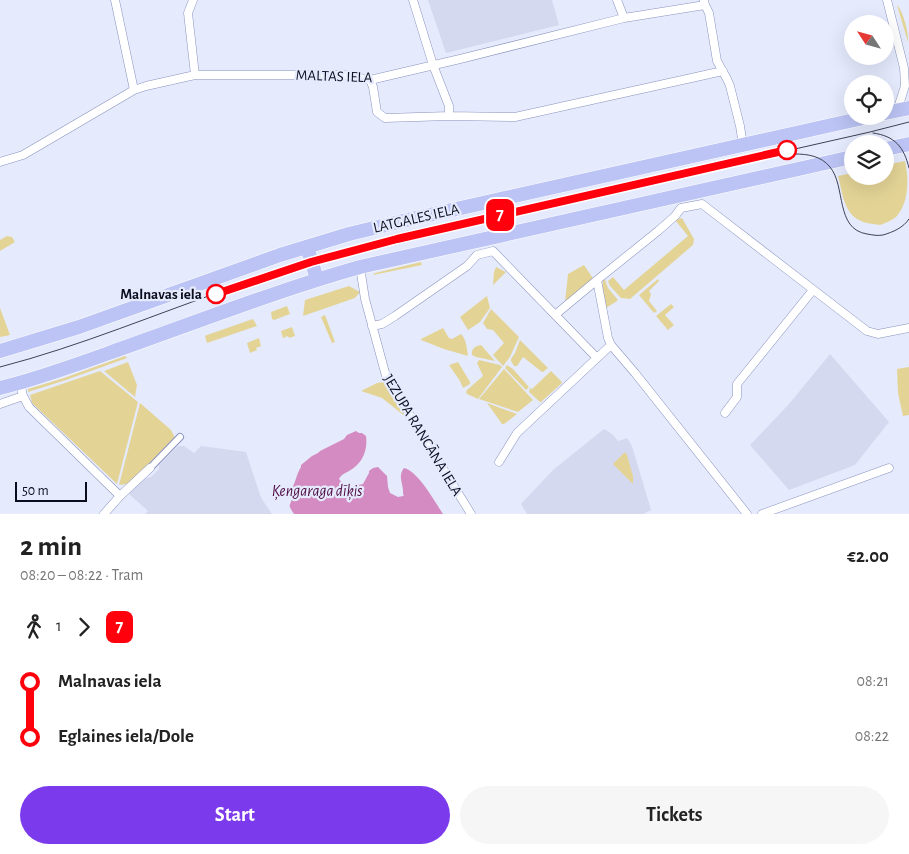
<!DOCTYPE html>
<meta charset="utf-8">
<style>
body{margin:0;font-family:"Alegreya Sans",sans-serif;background:#f6f6f6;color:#222;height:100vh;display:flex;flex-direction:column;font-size:19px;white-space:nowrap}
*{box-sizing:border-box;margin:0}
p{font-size:16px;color:#767676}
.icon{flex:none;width:28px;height:28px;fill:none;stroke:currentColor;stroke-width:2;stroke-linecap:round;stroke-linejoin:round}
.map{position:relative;height:514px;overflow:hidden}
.side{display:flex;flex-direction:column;background:#fff;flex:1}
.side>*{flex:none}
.badge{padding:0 10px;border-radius:8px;font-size:18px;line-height:32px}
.needle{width:32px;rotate:306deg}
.fabs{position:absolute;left:844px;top:15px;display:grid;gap:10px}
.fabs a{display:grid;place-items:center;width:50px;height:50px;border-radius:50%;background:#fff;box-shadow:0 5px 20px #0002;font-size:25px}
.scale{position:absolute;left:15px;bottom:12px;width:72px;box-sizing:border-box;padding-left:5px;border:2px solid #0b0d1d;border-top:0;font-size:14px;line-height:18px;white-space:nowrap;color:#0b0d1d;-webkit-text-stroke:4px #e5eafd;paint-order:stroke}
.map>.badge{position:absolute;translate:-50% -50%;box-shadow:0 0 0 2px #fff}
.legs{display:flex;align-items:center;gap:8px;height:55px;padding:0 20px;font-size:16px}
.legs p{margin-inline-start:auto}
.head{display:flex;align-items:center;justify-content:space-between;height:85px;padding:0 20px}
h1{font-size:28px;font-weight:700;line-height:38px}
.action{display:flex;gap:10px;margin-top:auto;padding:10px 20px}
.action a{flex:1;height:58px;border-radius:30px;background:#7c3aed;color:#fff;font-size:20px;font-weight:700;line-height:58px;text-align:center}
.action a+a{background:#f6f6f6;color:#222}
ul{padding:0 20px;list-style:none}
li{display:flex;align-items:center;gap:18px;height:55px;font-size:19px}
li i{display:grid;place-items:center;width:8px;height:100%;margin:0 6px;background:currentColor}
li i::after{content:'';width:12px;height:12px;margin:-6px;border:4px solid;border-radius:50%;background:#fff}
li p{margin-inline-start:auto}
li:first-child i{background:linear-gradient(#0000 50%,currentColor 0)}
li:last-child i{background:linear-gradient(currentColor 50%,#0000 0)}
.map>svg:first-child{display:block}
.built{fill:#d5d9ef}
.green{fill:#e3d496}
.water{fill:#d48bc2}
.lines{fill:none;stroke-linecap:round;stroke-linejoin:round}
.pedestrian-casing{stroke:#8a93bf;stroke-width:8}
.minor-casing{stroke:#8a93bf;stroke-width:9}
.trunk-casing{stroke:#fff;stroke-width:15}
.pedestrian{stroke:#fff;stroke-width:6}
.minor{stroke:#fff;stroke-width:8}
.trunk{stroke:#bbc4f4;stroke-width:14}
.tram{stroke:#404354;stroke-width:1}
.line-1-casing{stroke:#fff;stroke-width:11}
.line-1{stroke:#ff000c;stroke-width:8}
.stop-1-dot{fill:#fff;stroke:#ff000c;stroke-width:2.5}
.labels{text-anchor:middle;stroke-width:4.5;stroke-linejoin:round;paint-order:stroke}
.street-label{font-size:15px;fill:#0b0d1d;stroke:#e5eafd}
.stop-label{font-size:15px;font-weight:bold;fill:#0b0d1d;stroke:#e5eafd;text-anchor:end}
.water-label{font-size:16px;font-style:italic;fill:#4f0d43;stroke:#e5eafd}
</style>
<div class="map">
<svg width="909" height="514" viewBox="0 0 909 514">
<rect width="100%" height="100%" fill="#e5eafd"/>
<path class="built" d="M 428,0 L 552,0 L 559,25 L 446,53 Z
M 830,354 L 889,422 L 855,465 L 789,490 L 750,445 L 789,404 Z
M 604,429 L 612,434 L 618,441 L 627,438 L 632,446 L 651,510 L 643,514 L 527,514 L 521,504 L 553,470 Z
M 178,446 L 184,446 L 194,453 L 201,446 L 246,452 L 260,495 L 263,501 L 272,514 L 145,514 L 148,511 L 128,493 L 143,479 L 151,477 L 159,469 L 159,465 Z"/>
<path class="green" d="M 897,5 C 903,11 909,33 908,42 Z
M 905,161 C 909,180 909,201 897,216 C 893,220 886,223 880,225 C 873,224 863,223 857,219 C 843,210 842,190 838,176 L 852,173 L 852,176 L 885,176 L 885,165 Z
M 682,218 L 694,239 L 693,245 L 630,299 L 621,298 L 610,286 L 608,281 L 613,277 L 624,290 L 688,236 L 675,220 Z
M 7,236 L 12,237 L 15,242 L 0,251 L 0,240 Z
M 421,262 L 422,265 L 373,275 L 375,273 Z
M 584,265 L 594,280 L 565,302 L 568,274 Z
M 496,267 L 506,272 L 493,285 L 494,272 Z
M 658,279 L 659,281 L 649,291 L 651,294 L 649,301 L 657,311 L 654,313 L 639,295 Z
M 603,280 L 605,280 L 608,288 L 618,300 L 617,301 L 606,308 L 602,290 Z
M 349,286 L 360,292 L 355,298 L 303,316 L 305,300 Z
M 487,296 L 490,308 L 480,322 L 468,330 L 460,317 Z
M 671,304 L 674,307 L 665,315 L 674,325 L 668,330 L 656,316 Z
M 287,306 L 290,314 L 274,320 L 272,319 L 271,312 Z
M 0,308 L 10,335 L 0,337 Z
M 491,309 L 519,337 L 510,357 L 503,366 L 493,355 L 504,343 L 493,330 L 487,329 L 483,323 Z
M 325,315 L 335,342 L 332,343 L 321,317 Z
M 253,319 L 257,326 L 207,343 L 205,336 L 207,335 Z
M 292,327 L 295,336 L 289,338 L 288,336 L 283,338 L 281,331 Z
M 443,328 L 449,338 L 452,339 L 461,334 C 466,339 467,348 468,356 L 444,349 L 421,340 L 421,339 Z
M 259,338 L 261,346 L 256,348 L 257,350 L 250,353 L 247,343 Z
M 520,340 L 548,368 L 543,372 L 542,372 L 523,357 L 517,366 L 514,366 L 511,361 L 511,359 L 515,353 Z
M 481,345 L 495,361 L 476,357 L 472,355 C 471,349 475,346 481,345 Z
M 125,356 L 127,358 L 66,380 L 28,392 L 28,389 L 64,378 Z
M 479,360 L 500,365 L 502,367 L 478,399 L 467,394 L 466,392 L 467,390 L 483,376 L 477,363 Z
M 128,362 L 137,385 L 135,397 L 104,371 Z
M 458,362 L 470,382 L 470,384 L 463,388 L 460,381 L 449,365 Z
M 507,365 L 513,369 L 529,387 L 526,390 L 505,368 Z
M 909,367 L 909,415 L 903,416 L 898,393 L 897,369 Z
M 504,369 L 533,400 L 518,412 L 479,399 Z
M 100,371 L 138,402 L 117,484 L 32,403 L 30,395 Z
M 551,371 L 561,381 L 562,383 L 541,402 L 540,402 L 529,392 L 530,388 L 532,389 Z
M 383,382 L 386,383 L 407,418 L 382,398 L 361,391 L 377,383 Z
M 140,403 L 171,430 L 175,438 L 128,484 L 119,485 Z
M 487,403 L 517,414 L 504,424 L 502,424 Z
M 625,452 L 627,455 L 633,476 L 633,484 L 613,464 Z"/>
<path class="water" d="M 356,431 L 359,433 L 362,433 L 366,436 C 368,451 362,464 349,471 C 344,474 342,474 339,479 C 345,487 347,487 357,487 L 358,485 L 363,484 L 369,473 L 369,471 L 373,468 L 378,467 L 387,476 L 388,487 L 390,493 L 398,497 L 403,496 L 404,495 L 403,494 C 404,484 397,477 404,468 C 418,471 435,502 443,514 L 294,514 C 287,503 290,508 292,498 L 290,492 C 295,485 296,475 301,467 L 301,465 L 312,456 L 318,453 L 320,451 L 344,439 L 347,435 Z"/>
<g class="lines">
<g class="pedestrian-casing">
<path id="pedestrian" d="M 150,468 L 180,437"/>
</g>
<g class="minor-casing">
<path id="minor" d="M 115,0 L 134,90
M 193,0 L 188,13 L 195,75
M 413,0 L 433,65 L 449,106 L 449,116
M 617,0 L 624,18
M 704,0 L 705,5 L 709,13 L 717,61 L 727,79 L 730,86 L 740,126 L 743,145
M 887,0 L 904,68 L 905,86 L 897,111
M 370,80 L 373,87 L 377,112 L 385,118 L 449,116 L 515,117 L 723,71
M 0,162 L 23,155 L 134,90 L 146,86 L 195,75 L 344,75 L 370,80 L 460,59 L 624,18 L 705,5
M 360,267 L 365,299 L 386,376 L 471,514
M 555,315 L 597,280
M 372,326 L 382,324 L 395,316 L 467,266 L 477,255 L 493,251 L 597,358 L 611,345
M 20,383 L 23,396 L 29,407 L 120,496 L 104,514
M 0,404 L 23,396
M 725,413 L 737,397 L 737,384 L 813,290
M 499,462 L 517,433 L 597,358
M 120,496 L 150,468
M 747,514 L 635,373 L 611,345 L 608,338 L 597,280 L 658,231 L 675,216 L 681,208 L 702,204 L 867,331 L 878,334 L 909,328
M 762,514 L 889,468"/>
</g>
<g class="trunk-casing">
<path id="trunk" d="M 885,113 L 909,108
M 885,149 L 909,144
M 307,247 L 317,279
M 0,351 L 79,327 L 280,255 L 349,234 L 407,220 L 872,116
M 0,388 C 37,379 73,366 109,353 C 192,324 275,291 360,267 L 852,157"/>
</g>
<use href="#pedestrian" class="pedestrian"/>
<use href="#minor" class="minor"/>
<use href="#trunk" class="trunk"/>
<path class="tram" d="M 873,133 C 895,136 904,147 909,168
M 795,154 C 808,154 821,156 830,167 C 846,186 835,229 867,234 C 873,235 877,236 883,235 C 893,232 903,228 909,219
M 0,367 C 81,346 158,313 237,286 C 290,268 343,252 397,239 L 870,132 L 909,122"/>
</g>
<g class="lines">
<g class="line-1-casing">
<path id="line-1" d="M 216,294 L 311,262 L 397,239 L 787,150"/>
</g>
<use href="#line-1" class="line-1"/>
</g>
<g class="stop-1-dot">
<circle cx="787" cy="150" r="9"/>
<circle cx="216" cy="294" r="9"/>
</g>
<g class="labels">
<g class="street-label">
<text transform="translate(334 76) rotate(2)" y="5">MALTAS IELA</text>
<text transform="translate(416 218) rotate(-13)" y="5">LATGALES IELA</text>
<text transform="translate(423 435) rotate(59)" y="5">JEZUPA RANCĀNA IELA</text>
</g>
<g class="stop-label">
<text x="202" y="299">Malnavas iela</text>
</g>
<g class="water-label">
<text x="317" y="496">Ķengaraga dīķis</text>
</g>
</g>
</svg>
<div class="fabs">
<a><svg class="needle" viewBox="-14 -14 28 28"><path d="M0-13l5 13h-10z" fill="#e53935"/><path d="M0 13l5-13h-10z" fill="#767676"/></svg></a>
<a><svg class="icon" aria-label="locate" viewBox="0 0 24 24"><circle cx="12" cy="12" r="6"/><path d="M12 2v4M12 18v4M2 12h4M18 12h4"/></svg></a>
<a><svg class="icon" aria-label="layers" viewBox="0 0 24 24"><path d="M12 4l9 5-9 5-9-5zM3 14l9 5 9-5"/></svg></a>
</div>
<div class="scale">50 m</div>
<b class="badge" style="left:500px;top:215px;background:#ff000c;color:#fff">7</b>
</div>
<section class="side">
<div class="head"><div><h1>2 min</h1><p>08:20 – 08:22 · Tram</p></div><b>€2.00</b></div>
<div class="legs"><svg class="icon" aria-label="walk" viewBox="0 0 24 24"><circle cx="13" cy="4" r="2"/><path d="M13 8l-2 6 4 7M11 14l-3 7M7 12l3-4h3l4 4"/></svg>1<svg class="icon" aria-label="forward" viewBox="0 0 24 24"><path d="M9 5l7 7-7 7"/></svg><b class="badge" style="background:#ff000c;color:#fff">7</b></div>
<ul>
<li><i style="color:#ff000c"></i><b>Malnavas iela</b><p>08:21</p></li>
<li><i style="color:#ff000c"></i><b>Eglaines iela/Dole</b><p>08:22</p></li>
</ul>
<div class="action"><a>Start</a><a>Tickets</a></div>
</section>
